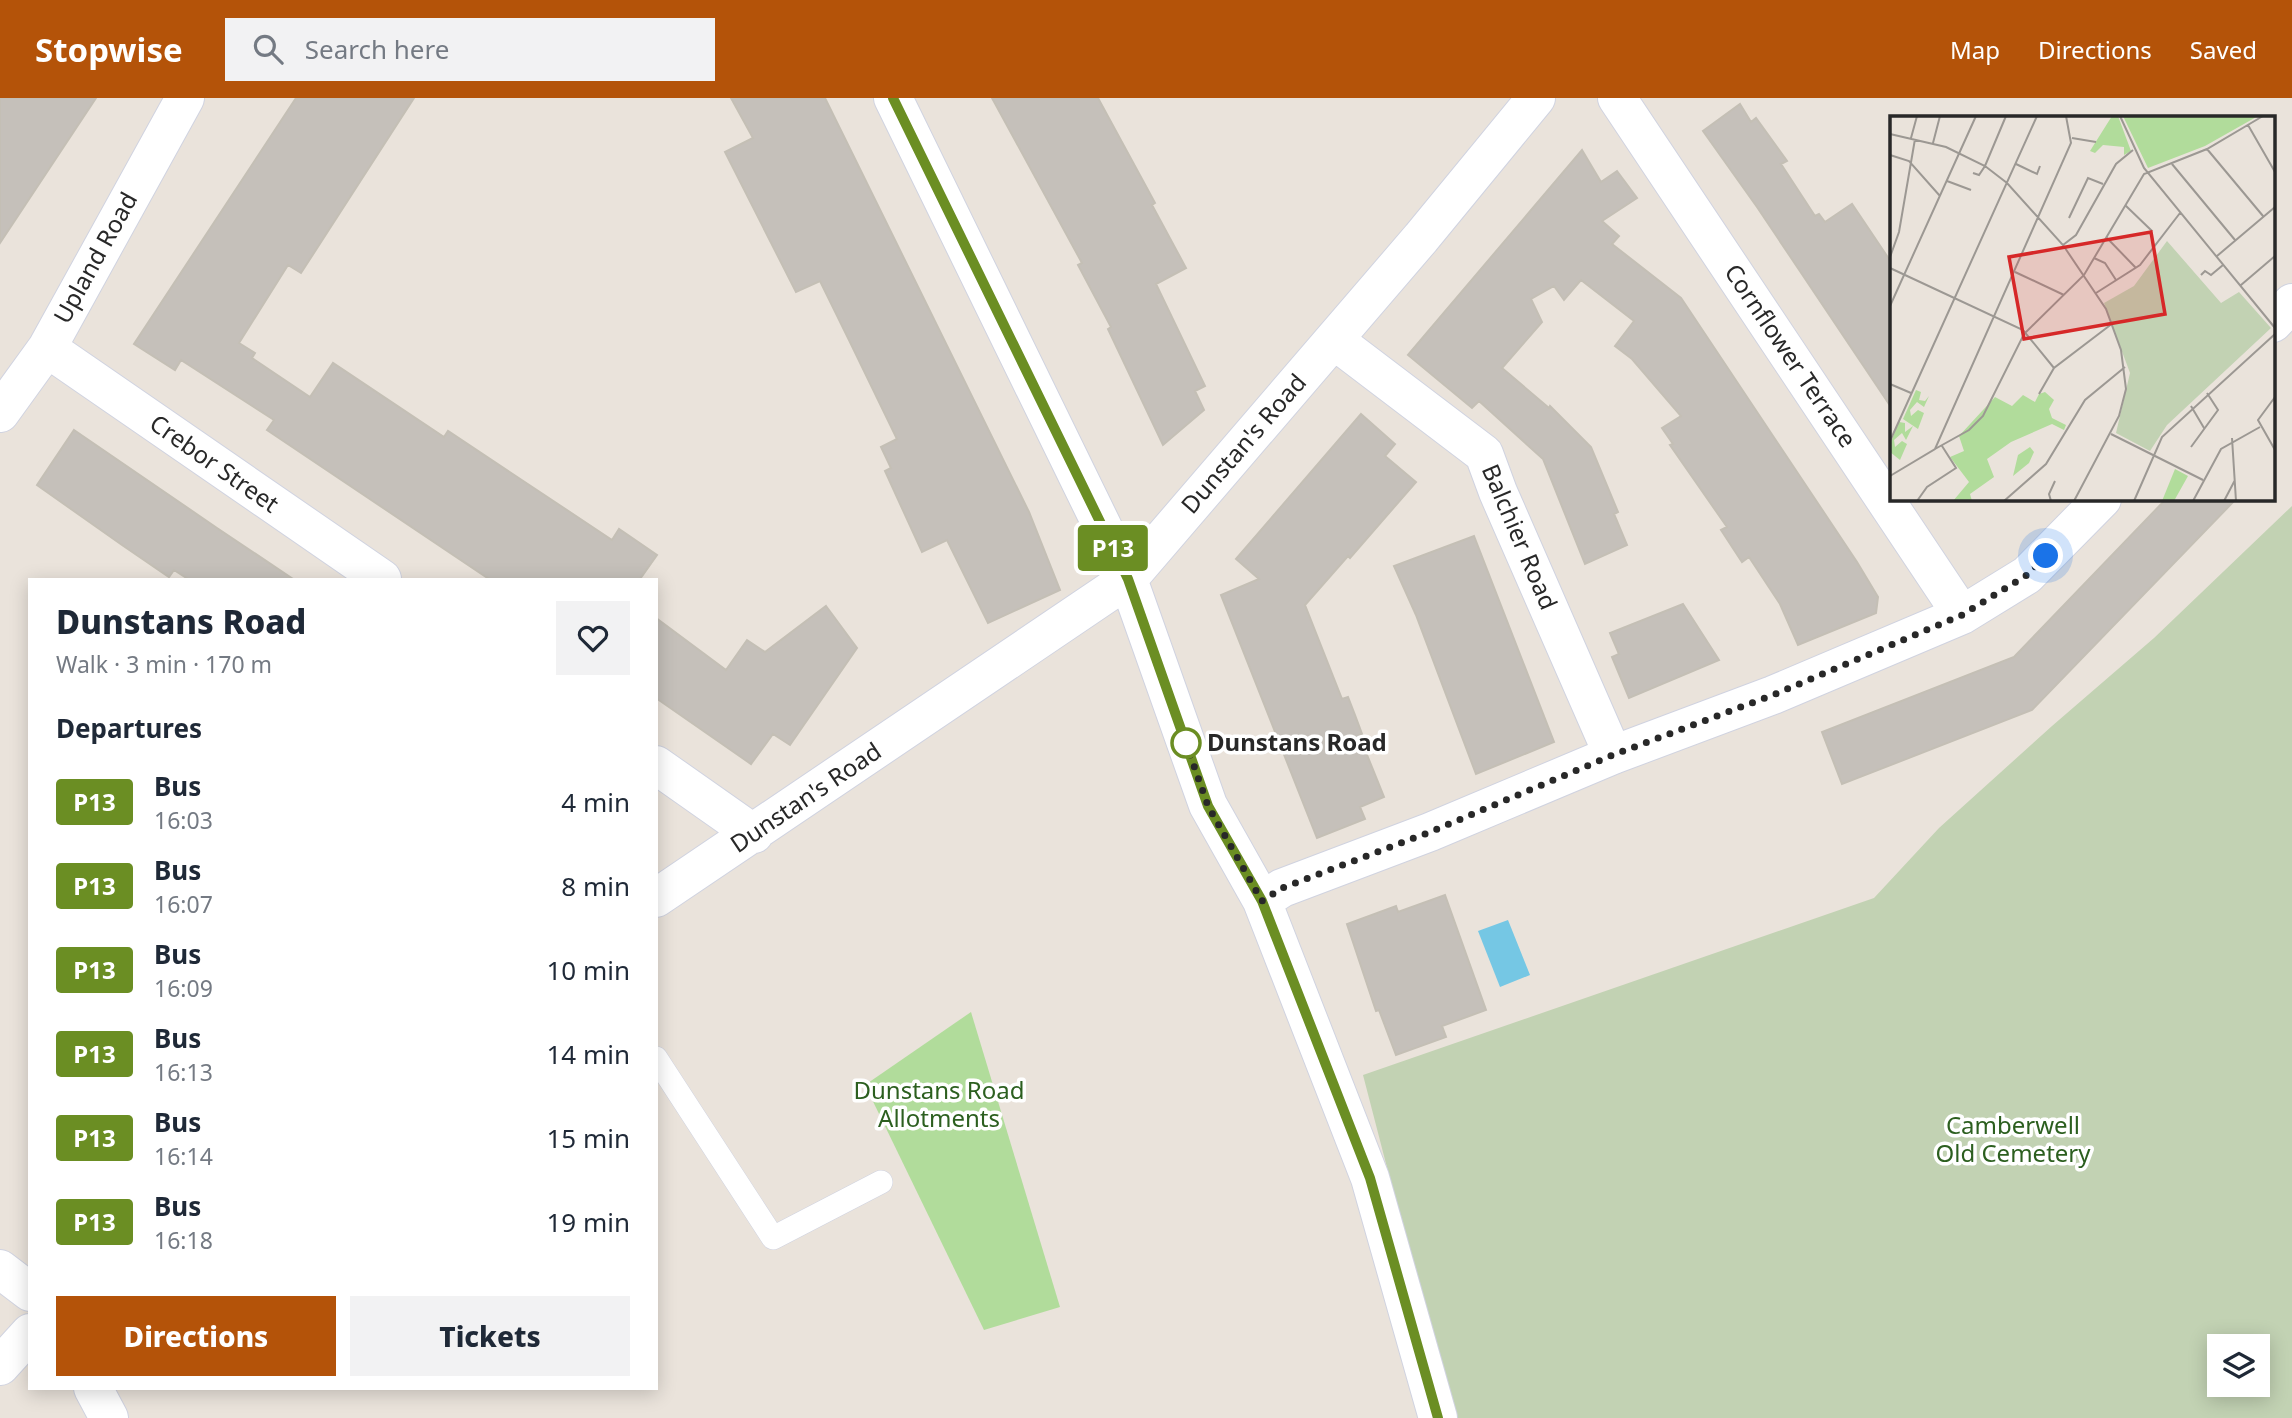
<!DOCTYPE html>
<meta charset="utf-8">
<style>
body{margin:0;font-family:"Noto Sans",sans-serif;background:#f2f2f3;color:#1f2937;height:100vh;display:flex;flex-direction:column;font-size:26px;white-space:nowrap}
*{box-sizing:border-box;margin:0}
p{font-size:23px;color:#747a83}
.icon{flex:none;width:38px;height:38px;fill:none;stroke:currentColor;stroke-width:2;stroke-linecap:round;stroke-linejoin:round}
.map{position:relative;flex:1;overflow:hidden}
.panel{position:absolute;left:28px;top:480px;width:630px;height:812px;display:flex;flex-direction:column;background:#fff;border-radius:0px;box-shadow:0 4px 18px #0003}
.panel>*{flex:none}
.badge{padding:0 14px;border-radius:5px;font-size:24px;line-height:46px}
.controls{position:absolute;left:2207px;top:1236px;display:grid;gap:14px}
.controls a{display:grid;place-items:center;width:63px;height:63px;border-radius:0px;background:#fff;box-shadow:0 4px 18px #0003;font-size:35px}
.you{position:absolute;width:35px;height:35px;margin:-18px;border:5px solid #fff;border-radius:50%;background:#1a73e8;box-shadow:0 0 0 10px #1a73e833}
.map>.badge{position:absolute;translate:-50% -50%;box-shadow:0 0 0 4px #fff}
h2{padding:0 28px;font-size:26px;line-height:63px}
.round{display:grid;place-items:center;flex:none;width:74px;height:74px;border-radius:0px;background:#f2f2f3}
.head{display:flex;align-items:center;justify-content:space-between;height:119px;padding:0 28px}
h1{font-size:33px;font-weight:800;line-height:52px}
.action{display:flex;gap:14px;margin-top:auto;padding:14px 28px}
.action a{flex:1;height:80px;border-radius:0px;background:#b45309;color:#fff;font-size:28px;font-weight:800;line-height:80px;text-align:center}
.action a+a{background:#f2f2f3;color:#1f2937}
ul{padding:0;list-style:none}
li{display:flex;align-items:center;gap:21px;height:84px;padding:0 28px}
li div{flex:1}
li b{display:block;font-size:26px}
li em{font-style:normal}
li .badge{min-width:77px;font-weight:700;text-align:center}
header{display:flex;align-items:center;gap:42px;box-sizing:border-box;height:98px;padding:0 35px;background:#b45309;color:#fff}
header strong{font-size:33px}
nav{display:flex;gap:38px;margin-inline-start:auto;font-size:24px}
.search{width:490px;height:63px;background:#f2f2f3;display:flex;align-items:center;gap:18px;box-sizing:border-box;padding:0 24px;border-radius:0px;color:#747a83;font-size:26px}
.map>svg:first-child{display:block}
.green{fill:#b1dc9b}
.cemetery{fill:#c2d2b3;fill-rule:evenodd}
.water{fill:#75c7e4}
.building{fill:#c5c0ba;stroke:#c4bfb5;stroke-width:2}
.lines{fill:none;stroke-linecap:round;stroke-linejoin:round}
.lane-casing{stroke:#d0d3e0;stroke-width:24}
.street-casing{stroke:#d0d3e0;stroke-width:40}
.lane{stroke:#fff;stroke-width:23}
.street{stroke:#fff;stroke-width:38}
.line-casing{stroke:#fff;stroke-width:16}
.line{stroke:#6b8e23;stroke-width:10}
.walk{stroke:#282828;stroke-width:7;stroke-dasharray:0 12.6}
.stop-dot{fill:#fff;stroke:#6b8e23;stroke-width:3.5}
.labels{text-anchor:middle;stroke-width:7;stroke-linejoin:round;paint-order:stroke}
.street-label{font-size:24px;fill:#282828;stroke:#fff}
.stop-label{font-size:24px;font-weight:bold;fill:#282828;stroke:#fff;text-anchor:start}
.park-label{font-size:24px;fill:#2c5f1f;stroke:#fff}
.inset-road{fill:none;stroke:#9c9893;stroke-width:2}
.view{fill:#d62828;fill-opacity:0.15;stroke:#d62828;stroke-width:3.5}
.inset-edge{fill:none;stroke:#282828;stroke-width:3.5}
</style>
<header>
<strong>Stopwise</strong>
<div class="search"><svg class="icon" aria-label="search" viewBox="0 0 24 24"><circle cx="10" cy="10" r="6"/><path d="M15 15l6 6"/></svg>Search here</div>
<nav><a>Map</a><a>Directions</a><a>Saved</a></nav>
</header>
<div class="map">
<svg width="2292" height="1320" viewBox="0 0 2292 1320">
<rect width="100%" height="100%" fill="#eae3db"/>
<path class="green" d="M 971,914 L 1060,1209 L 984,1232 L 865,987 Z"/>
<path class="cemetery" d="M 2292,408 L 2292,1320 L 1452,1320 L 1363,977 L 1874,800 L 1939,730 L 2052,628 L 2154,540 ZM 2219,1248 L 2258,1248 L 2258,1286 L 2219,1286 Z"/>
<path class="water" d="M 1508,822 L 1530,877 L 1500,889 L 1478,833 Z"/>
<path class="building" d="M 0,0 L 96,0 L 0,145 Z
M 296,0 L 414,0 L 301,175 L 288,167 L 239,245 L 255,255 L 252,260 L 310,299 L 333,265 L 444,339 L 448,333 L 612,442 L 619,431 L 657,457 L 640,481 L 489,481 L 267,332 L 274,322 L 181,262 L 175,272 L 134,246 Z
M 731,0 L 825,0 L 1029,414 L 1060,492 L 988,525 L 947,442 L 922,454 L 885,373 L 891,370 L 881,349 L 897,341 L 849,242 L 820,183 L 796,194 L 725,54 L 753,40 Z
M 992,0 L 1098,0 L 1155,105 L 1152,107 L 1186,170 L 1156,186 L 1205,288 L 1195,293 L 1204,312 L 1163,347 L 1108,231 L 1111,229 L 1078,167 L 1082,165 Z
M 1740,6 L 1751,24 L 1756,20 L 1787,63 L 1781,66 L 1815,118 L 1819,116 L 1825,124 L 1852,106 L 1891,164 L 1891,309 L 1757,109 L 1703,33 Z
M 1582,52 L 1601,84 L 1617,73 L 1637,100 L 1602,123 L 1619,138 L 1612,146 L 1681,200 L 1857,464 L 1878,499 L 1876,515 L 1798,547 L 1780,506 L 1749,459 L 1742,464 L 1721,432 L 1727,429 L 1670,347 L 1673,346 L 1662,330 L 1681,318 L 1632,261 L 1615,248 L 1634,223 L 1581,182 L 1564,202 L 1554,188 L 1531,201 L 1542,224 L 1502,270 L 1549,310 L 1550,308 L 1591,349 L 1618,414 L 1614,416 L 1627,447 L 1585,466 L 1543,361 L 1479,303 L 1472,310 L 1408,257 Z
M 1361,316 L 1395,346 L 1385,358 L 1416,384 L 1350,460 L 1348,458 L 1305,507 L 1342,601 L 1348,599 L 1355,617 L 1362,636 L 1359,637 L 1384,699 L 1360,709 L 1365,721 L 1317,740 L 1221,497 L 1259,481 L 1236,461 Z
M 74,332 L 217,430 L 293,481 L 188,481 L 174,472 L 169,479 L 122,447 L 37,387 Z
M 2166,401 L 2236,401 L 2032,612 L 1842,686 L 1822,634 L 2014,559 Z
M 1474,438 L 1554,644 L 1476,676 L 1416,517 L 1394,468 Z
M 1683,506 L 1719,562 L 1629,600 L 1612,559 L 1619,556 L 1610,535 Z
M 826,508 L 857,550 L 790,647 L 773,636 L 751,666 L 656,600 L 656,520 L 726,572 L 747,542 L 765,554 Z
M 1445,797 L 1486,912 L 1442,928 L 1446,939 L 1396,957 L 1379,912 L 1376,913 L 1347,826 L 1396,808 L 1398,814 Z"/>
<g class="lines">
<g class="lane-casing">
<path id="lane" d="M 656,960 L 773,1140 L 881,1084"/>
</g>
<g class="street-casing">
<path id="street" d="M 893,0 L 1128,481 L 1208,707 L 1262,803 L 1370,1080 L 1438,1320
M 1617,0 L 1962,517
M 2273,225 L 2292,205
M 1334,242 L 1484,356 L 1498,394 L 1613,657
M 47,250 L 382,481
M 0,315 L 47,250 L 185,0
M 656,667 L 754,736
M 656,800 L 1128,481 L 1421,140 L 1536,0
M 1262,803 L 1282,790 L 1430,734 L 1613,657 L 1773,597 L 1962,517 L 2027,477 L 2102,401
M 0,1171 L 30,1194
M 0,1268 L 30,1235
M 93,1290 L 109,1320"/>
</g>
<use href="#lane" class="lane"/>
<use href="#street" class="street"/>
</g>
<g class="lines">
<g class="line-casing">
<path id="line" d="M 893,0 L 1128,481 L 1208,708 L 1262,803 L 1370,1080 L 1438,1320"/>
</g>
<use href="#line" class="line"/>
<path class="walk" d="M 1186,645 L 1208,708 L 1262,803 L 1282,790 L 1430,734 L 1613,657 L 1773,597 L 1962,517 L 2027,477 L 2046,458"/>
</g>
<circle class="stop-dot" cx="1186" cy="645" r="14"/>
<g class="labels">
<g class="street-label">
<text transform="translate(96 160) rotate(-61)" y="8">Upland Road</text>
<text transform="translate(1790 258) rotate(56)" y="8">Cornflower Terrace</text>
<text transform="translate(1244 346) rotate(-49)" y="8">Dunstan's Road</text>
<text transform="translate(214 366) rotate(35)" y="8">Crebor Street</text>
<text transform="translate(1519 439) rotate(67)" y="8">Balchier Road</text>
<text transform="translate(806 700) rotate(-34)" y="8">Dunstan's Road</text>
</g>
<g class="stop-label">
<text x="1207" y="653">Dunstans Road</text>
</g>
<g class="park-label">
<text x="939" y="1001">Dunstans Road<tspan x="939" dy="28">Allotments</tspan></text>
<text x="2013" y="1036">Camberwell<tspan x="2013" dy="28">Old Cemetery</tspan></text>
</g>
</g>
<g transform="translate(1890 18)">
<rect width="385" height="385" fill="#eae3db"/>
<path d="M 222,0 L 228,0 L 241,35 L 234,39 L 234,31 L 213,29 L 205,37 L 200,35 ZM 233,0 L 368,0 L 315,30 L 258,52 ZM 26,274 L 31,276 L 29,284 L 35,285 L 39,280 L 34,291 L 27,286 L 20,294 L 21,300 L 28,294 L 34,297 L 28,313 L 13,303 ZM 155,276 L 164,284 L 159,293 L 162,302 L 176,309 L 174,314 L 162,308 L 121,326 L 97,343 L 104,361 L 80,378 L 82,385 L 63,385 L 79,366 L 60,341 L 74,335 L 69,320 L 105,281 L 122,290 L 133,279 L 145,286 L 149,278 ZM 9,306 L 15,307 L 15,316 L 23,310 L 16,324 L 12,317 L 4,324 L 5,331 L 12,325 L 17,328 L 10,344 L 0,336 L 0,328 ZM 140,331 L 144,336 L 139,347 L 123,360 L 128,339 ZM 285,353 L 298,360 L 284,385 L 272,385 Z" fill="#b1dc9b"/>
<path d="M 277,125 L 331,187 L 349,176 L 381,212 L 277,309 L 260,335 L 226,317 L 240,257 L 214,187 L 244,170 Z" fill="#c2d2b3"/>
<path class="inset-road" d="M 230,0 L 254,52 L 385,212M 358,9 L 385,56M 0,18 L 56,31 L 95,50 L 117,67 L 173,129 L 216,193 L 231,234 L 236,273 L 229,300 L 184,385M 21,22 L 27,0M 182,22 L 206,26M 43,27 L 50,0M 317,33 L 373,100M 0,39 L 19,45 L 50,80M 126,48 L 147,58 L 150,50M 282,48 L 345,124M 83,57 L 89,59 L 95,50 L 116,0M 57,65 L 81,74M 235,89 L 262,115M 179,102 L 198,62 L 213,68M 216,121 L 246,152M 173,129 L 186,119 L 226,48 L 243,34M 327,140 L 385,91M 0,141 L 9,116 L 25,23M 204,142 L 215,147 L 226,164M 0,152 L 133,214 L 164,252M 125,156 L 174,179M 311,159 L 315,155 L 321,159 L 333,149M 351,169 L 385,140M 206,177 L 250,149 L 290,97M 0,190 L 86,0M 0,268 L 21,277M 149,278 L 164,252 L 223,207M 385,281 L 368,304 L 385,334M 301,290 L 314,312M 221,318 L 313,364M 342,322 L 346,385M 0,325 L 147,0M 301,331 L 328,294 L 317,277M 45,333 L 79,314 L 93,300 L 134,218 L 194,159 L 254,58 L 317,33 L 373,0M 0,360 L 45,333 L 181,27 L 176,0M 27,385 L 37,371 L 66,352 L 52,330M 114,385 L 156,348 L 195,284 L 235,251M 161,385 L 159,378 L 165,365M 244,385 L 272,321 L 385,218M 303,385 L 331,333 L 370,311M 334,385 L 345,364"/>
<path class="view" d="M 261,116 L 275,198 L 134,223 L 119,141 Z"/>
<rect width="385" height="385" class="inset-edge"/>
</g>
</svg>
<div class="controls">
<a><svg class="icon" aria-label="layers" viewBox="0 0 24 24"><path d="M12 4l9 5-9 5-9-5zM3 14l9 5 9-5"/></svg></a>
</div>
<div class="you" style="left:2046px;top:458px"></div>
<b class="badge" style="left:1113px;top:450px;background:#6b8e23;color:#fff">P13</b>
<section class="panel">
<div class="head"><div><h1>Dunstans Road</h1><p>Walk · 3 min · 170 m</p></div><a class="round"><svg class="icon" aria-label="heart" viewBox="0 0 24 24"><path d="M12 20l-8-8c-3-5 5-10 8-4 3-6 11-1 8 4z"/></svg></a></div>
<h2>Departures</h2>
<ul>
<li><span class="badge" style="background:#6b8e23;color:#fff">P13</span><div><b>Bus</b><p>16:03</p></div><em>4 min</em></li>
<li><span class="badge" style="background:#6b8e23;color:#fff">P13</span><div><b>Bus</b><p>16:07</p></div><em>8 min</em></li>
<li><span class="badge" style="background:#6b8e23;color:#fff">P13</span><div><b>Bus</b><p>16:09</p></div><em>10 min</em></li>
<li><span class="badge" style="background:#6b8e23;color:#fff">P13</span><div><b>Bus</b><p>16:13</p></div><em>14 min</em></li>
<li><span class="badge" style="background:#6b8e23;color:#fff">P13</span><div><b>Bus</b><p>16:14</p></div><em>15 min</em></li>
<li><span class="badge" style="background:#6b8e23;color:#fff">P13</span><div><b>Bus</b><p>16:18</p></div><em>19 min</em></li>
</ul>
<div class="action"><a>Directions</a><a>Tickets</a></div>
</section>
</div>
